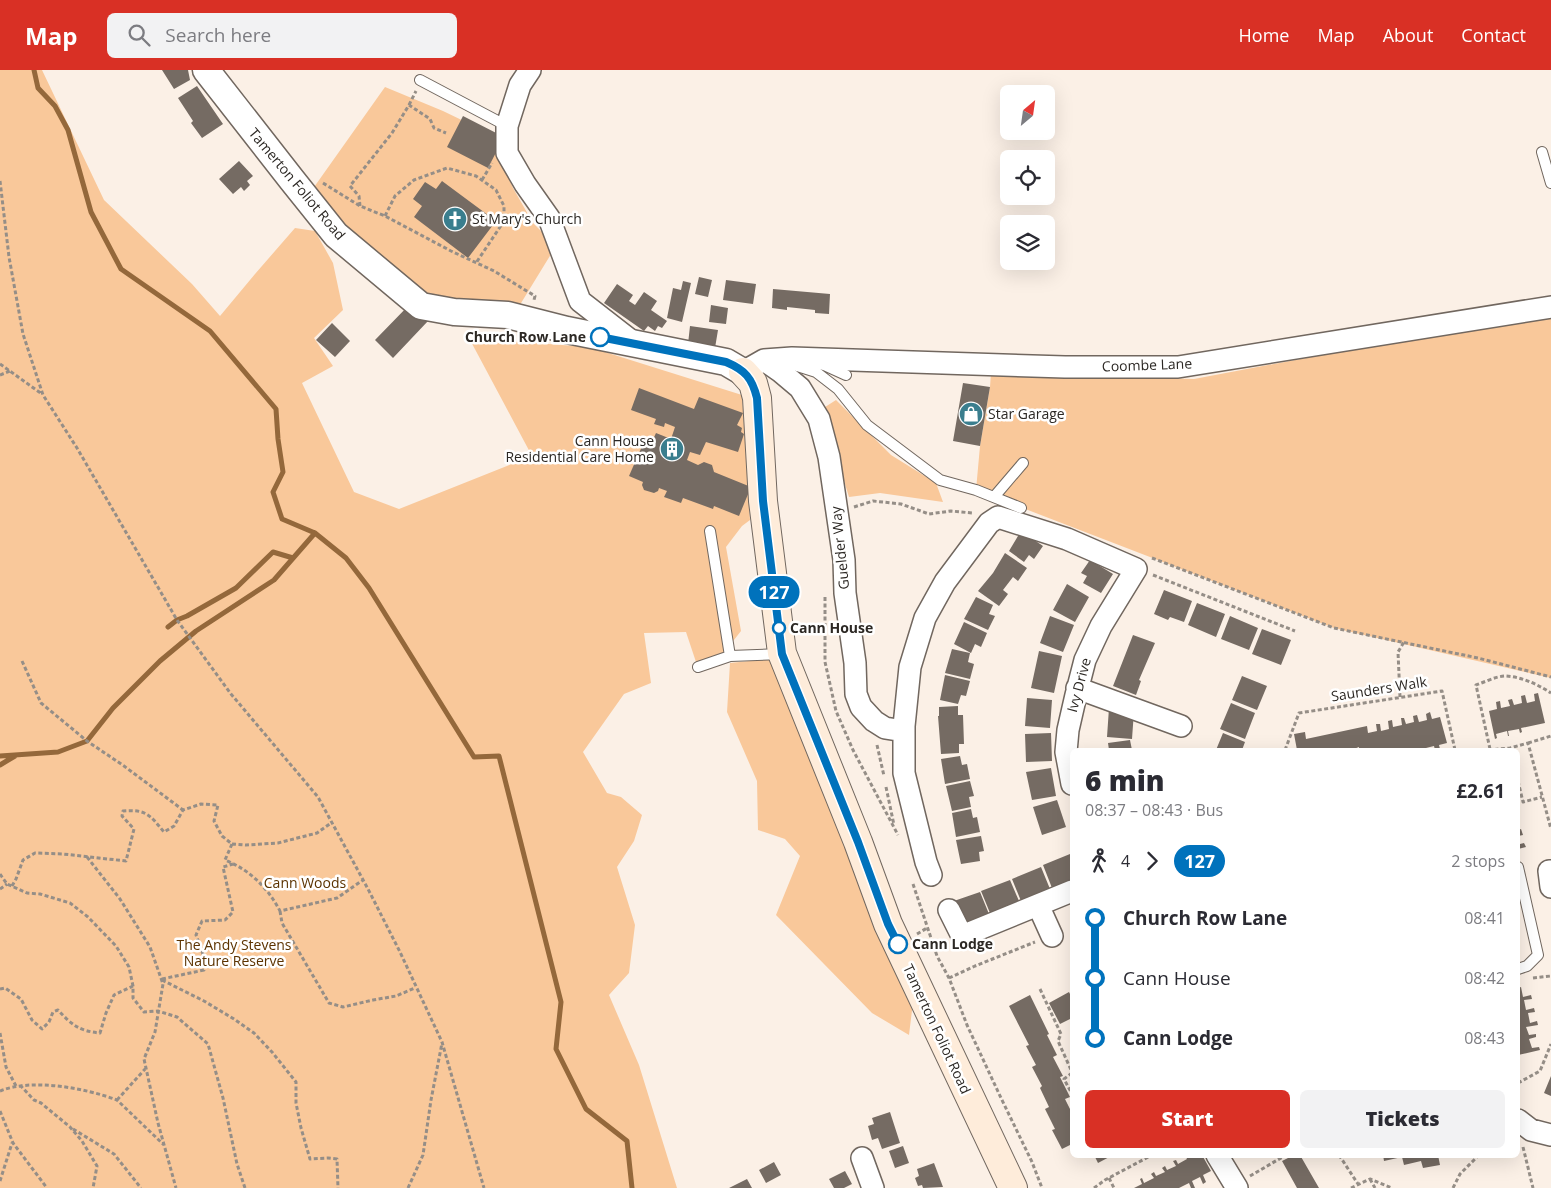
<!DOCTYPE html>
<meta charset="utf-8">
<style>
body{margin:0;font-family:"Open Sans",sans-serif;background:#f2f2f3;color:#2b2b33;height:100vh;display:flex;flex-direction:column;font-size:19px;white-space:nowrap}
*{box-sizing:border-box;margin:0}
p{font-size:16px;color:#7c7c81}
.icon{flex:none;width:28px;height:28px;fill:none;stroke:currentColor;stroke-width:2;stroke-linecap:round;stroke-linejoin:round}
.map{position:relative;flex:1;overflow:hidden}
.details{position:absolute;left:1070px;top:678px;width:450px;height:410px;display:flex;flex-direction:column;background:#fff;border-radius:8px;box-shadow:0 5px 20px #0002}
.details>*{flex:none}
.badge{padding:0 10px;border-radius:16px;font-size:18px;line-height:32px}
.needle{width:32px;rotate:29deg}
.buttons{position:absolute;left:1000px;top:15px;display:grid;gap:10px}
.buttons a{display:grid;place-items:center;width:55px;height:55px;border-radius:8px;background:#fff;box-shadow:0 5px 20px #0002;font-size:25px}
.map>.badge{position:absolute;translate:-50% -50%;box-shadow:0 0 0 2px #fff}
.legs{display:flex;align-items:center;gap:8px;height:55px;padding:0 15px;font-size:16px}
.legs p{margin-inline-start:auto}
.headline{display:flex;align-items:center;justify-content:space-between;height:85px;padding:0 15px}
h1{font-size:28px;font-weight:800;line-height:38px}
.primary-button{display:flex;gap:10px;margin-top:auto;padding:10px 15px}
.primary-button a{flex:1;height:58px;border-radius:8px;background:#d93025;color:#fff;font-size:20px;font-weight:800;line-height:58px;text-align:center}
.primary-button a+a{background:#f2f2f3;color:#2b2b33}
ul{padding:0 15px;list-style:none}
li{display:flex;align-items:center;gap:18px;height:60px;font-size:19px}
li i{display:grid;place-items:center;width:8px;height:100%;margin:0 6px;background:currentColor}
li i::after{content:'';width:12px;height:12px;margin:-6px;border:4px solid;border-radius:50%;background:#fff}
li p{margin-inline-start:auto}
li:first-child i{background:linear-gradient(#0000 50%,currentColor 0)}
li:last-child i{background:linear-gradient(currentColor 50%,#0000 0)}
header{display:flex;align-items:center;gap:30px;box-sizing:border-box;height:70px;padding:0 25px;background:#d93025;color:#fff}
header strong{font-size:24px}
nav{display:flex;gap:28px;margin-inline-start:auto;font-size:18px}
.search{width:350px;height:45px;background:#f2f2f3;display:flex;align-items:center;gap:12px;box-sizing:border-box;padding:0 18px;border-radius:8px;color:#7c7c81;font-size:19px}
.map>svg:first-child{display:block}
.green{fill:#f9c89a}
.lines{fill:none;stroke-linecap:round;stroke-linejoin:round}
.stream{stroke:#94683b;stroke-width:5}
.building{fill:#756b63}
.service-casing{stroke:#71675f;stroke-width:12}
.minor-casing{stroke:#71675f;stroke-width:24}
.tertiary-casing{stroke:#71675f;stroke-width:29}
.secondary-casing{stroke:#71675f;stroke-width:30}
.path{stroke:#958e87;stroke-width:3;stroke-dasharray:4 2.5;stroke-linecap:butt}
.service{stroke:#fff;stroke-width:10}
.minor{stroke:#fff;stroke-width:21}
.tertiary{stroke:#fff;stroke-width:26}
.secondary{stroke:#feecda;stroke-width:28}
.line-1-casing{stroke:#fff;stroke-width:11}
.line-1{stroke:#0072bc;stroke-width:8}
.stop-1-dot{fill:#fff;stroke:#0072bc;stroke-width:2.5}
.labels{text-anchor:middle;stroke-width:5;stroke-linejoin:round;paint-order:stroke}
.street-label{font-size:14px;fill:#2c2824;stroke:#fff}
.poi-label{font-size:14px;fill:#2c2824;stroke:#fff;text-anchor:start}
.stop-label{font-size:14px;font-weight:bold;fill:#2c2824;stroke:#fff;text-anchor:start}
.park-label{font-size:14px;fill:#5c3300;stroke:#fff}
</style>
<header>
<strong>Map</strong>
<div class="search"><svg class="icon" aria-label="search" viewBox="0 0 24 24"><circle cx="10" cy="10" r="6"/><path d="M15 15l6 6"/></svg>Search here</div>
<nav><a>Home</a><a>Map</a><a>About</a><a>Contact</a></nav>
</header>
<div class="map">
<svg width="1551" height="1118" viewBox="0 0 1551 1118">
<rect width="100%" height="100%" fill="#fbf0e6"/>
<path class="green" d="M 0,0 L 42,0 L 104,130 L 192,214 L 220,246 L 255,204 L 295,158 L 315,161 L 333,193 L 343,240 L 314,268 L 333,296 L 302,313 L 354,422 L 399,439 L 532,386 L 469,268 L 589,277 L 742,325 L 750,450 L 742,456 L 726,477 L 741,561 L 723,584 L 696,592 L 686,562 L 644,563 L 651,613 L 624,624 L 583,682 L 607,723 L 621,727 L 642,745 L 634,771 L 617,797 L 635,855 L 629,903 L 609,925 L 639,995 L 677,1118 L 0,1118 Z
M 385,17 L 443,41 L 501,69 L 501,88 L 513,118 L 533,153 L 556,176 L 518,238 L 435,231 L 346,164 L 312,120 Z
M 1551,242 L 1551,608 L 1334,558 L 976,420 L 980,376 L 990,317 L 991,303 L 1194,309 Z
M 836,330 L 891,385 L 936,413 L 943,432 L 880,423 L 849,427 L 822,339 Z
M 780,588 L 914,924 L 909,965 L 872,943 L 776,845 L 800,786 L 785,769 L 758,760 L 757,711 L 727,642 L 730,593 Z"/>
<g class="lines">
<path class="stream" d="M 34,0 L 38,18 L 55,36 L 68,60 L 91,142 L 121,199 L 210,261 L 276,339 L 278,369 L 283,402 L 273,422 L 282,449 L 315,463 L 346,488 L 369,518 L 474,687 L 499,686 L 561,932 L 556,979 L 586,1039 L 627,1071 L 632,1118
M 168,557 L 177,550 L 187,546 L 236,518 L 273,482 L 293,488
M 0,686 L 58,682 L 87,671 L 113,638 L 160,591 L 196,561 L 274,510 L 315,463
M 0,695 L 15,686"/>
</g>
<path class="building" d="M 162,0 L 188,0 L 190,10 L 174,19 Z
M 197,16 L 223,54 L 202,68 L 191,53 L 193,51 L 178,28 Z
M 463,46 L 504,67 L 488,98 L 447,77 Z
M 239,91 L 253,106 L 247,111 L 250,115 L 244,121 L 241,117 L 233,124 L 219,109 Z
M 442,111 L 496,151 L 468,188 L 414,147 L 422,136 L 413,129 L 425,112 L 436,119 Z
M 699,207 L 712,210 L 708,227 L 695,224 Z
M 726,210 L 756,214 L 753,234 L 723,230 Z
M 683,211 L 691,213 L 682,252 L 667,248 L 673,218 L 681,220 Z
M 617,214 L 633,225 L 629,231 L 635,235 L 644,222 L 657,231 L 651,240 L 667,251 L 662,258 L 658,256 L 655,261 L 648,256 L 644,261 L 604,233 Z
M 773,219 L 830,224 L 829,244 L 815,243 L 815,240 L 787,237 L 787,240 L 772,238 Z
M 410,234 L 428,251 L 393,288 L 375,270 Z
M 711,235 L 728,238 L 726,254 L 709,252 Z
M 332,253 L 350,271 L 335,287 L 316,270 Z
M 690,256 L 718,260 L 715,278 L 688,274 Z
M 963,313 L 990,317 L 980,376 L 953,371 Z
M 639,318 L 694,339 L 699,327 L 743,343 L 737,355 L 742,358 L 741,362 L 744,364 L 738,382 L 706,372 L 700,385 L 690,382 L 687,390 L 698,395 L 704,392 L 712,395 L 714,402 L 751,417 L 739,446 L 714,436 L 713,439 L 683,428 L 681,433 L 664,427 L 667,421 L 659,418 L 658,421 L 654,423 L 644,420 L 642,415 L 643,412 L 629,406 L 643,374 L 650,376 L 656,363 L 671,369 L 675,357 L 665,353 L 664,357 L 654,354 L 656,349 L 631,340 Z
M 1021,461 L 1043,476 L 1034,489 L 1029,485 L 1024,492 L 1009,481 Z
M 1005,483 L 1027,498 L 1018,511 L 1013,507 L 1003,520 L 1008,524 L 999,536 L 978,521 L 993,503 Z
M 1090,490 L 1113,504 L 1101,523 L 1083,513 L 1087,506 L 1081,503 Z
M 1067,514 L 1089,527 L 1075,552 L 1053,540 Z
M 1164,520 L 1192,531 L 1184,552 L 1170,547 L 1168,550 L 1154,544 Z
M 976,527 L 993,535 L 989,544 L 995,546 L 988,560 L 964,549 Z
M 1197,533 L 1225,544 L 1216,567 L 1188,555 Z
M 1050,546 L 1074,555 L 1063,582 L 1040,573 Z
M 1230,546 L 1258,558 L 1249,580 L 1221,569 Z
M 964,552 L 987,563 L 981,577 L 975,574 L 971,583 L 954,574 Z
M 1262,559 L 1291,570 L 1281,595 L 1252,584 Z
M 1133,565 L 1155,573 L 1139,610 L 1141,611 L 1136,625 L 1113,616 Z
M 952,579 L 970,583 L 968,592 L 974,594 L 970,609 L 945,603 Z
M 1039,581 L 1062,586 L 1054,623 L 1031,618 Z
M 945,605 L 970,611 L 966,626 L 961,625 L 958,634 L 940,630 Z
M 1242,606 L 1267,616 L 1257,640 L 1232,630 Z
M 1538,623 L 1545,653 L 1521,658 L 1522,662 L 1520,663 L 1519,659 L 1508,661 L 1509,666 L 1508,666 L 1507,661 L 1496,664 L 1497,668 L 1495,669 L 1489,641 L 1497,639 L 1496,632 L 1500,631 L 1501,638 L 1510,636 L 1508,630 L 1512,629 L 1514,635 L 1522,633 L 1521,626 L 1525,625 L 1527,633 L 1535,631 L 1534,624 Z
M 1027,628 L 1052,630 L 1050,658 L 1025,656 Z
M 1231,633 L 1255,643 L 1245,669 L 1220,659 Z
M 958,636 L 958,645 L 963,645 L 964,674 L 959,674 L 959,683 L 941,684 L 938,646 L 939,646 L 939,637 Z
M 1109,638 L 1134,641 L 1132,669 L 1107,667 Z
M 1430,642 L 1432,649 L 1440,647 L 1447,673 L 1439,675 L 1440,679 L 1437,680 L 1435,680 L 1434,676 L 1426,678 L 1427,680 L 1421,680 L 1421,678 L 1414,680 L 1359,680 L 1359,677 L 1351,680 L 1297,680 L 1294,664 L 1305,662 L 1306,669 L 1367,656 L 1368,663 L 1377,661 L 1376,654 L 1380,654 L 1381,661 L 1389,659 L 1388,651 L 1392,650 L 1393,657 L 1402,655 L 1401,648 L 1404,648 L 1406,654 L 1414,652 L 1413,646 L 1417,645 L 1419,652 L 1427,650 L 1426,644 Z
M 1051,663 L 1052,691 L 1026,692 L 1025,664 Z
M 1223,663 L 1245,672 L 1242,680 L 1216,680 Z
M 1130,670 L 1132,680 L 1109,680 L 1108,673 Z
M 960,686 L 962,695 L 967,694 L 970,709 L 945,714 L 941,689 Z
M 1051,698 L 1056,726 L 1032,730 L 1026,702 Z
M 970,711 L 974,726 L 969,727 L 971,737 L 952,741 L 946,716 Z
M 1057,730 L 1066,757 L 1042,765 L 1033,737 Z
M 971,739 L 973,748 L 977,747 L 980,762 L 956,767 L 952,743 Z
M 1521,759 L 1523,765 L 1518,766 L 1520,774 L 1524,773 L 1526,777 L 1518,779 L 1518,760 Z
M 981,766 L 984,781 L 979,782 L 980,791 L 961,794 L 956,770 Z
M 1070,784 L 1072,791 L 1072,810 L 1052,818 L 1043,795 Z
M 1041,797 L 1050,819 L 1021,831 L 1012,809 Z
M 1010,810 L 1019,831 L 990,843 L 981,821 Z
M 980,822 L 989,844 L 960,856 L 951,832 Z
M 1521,917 L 1523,927 L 1531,925 L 1532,929 L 1524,930 L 1526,940 L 1534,938 L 1535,942 L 1528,943 L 1530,953 L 1537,951 L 1538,955 L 1526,957 L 1529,965 L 1536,964 L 1536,967 L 1529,969 L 1532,978 L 1539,977 L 1540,980 L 1518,985 L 1518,918 Z
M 1069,922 L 1070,924 L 1072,923 L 1072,948 L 1060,954 L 1049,933 Z
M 1030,925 L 1049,964 L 1047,965 L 1057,985 L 1053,987 L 1063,1006 L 1060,1007 L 1070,1027 L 1065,1029 L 1072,1043 L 1072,1074 L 1062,1079 L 1052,1060 L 1055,1059 L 1045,1039 L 1049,1037 L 1040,1018 L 1042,1016 L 1032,997 L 1036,995 L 1026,976 L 1029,975 L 1009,936 Z
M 1551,1006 L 1551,1026 L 1544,1023 Z
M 890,1042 L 900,1073 L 882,1079 L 878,1068 L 872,1070 L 868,1056 L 874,1054 L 872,1048 Z
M 903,1076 L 909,1093 L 895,1098 L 889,1081 Z
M 1094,1085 L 1113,1085 L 1098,1093 Z
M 1185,1085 L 1188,1085 L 1190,1088 L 1195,1085 L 1202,1085 L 1211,1101 L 1203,1105 L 1206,1112 L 1203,1114 L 1200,1107 L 1192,1111 L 1195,1118 L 1191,1118 L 1189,1113 L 1179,1118 L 1134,1118 L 1142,1114 L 1140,1109 L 1142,1108 L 1144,1113 L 1154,1108 L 1151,1104 L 1154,1102 L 1156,1106 L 1165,1102 L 1162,1098 L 1165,1096 L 1167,1100 L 1176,1096 L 1173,1091 L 1176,1090 L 1178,1094 L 1187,1089 Z
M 1294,1085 L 1300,1085 L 1319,1118 L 1297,1118 L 1282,1091 Z
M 1383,1085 L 1438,1085 L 1440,1095 L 1423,1098 L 1421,1091 L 1404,1095 L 1402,1087 L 1384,1091 Z
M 774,1092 L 781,1105 L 766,1113 L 759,1100 Z
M 934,1093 L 943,1117 L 923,1118 L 922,1115 L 918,1116 L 915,1108 L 919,1106 L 917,1099 Z
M 845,1101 L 852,1114 L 844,1118 L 834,1118 L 829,1109 Z
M 747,1109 L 752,1118 L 729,1118 Z"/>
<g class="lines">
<g class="service-casing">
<path id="service" d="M 420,10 L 507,56
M 1542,82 L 1551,113
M 794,295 L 816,302 L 838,319 L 867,355 L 940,410 L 976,420 L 1021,438
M 824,295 L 846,305
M 994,427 L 1023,393
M 710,461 L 730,586 L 781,584
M 698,597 L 730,586
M 1518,797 L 1538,885 L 1527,896 L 1518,899"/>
</g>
<g class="minor-casing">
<path id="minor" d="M 530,0 L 520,15 L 507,56 L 507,83 L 525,114 L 549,148 L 580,231 L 634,273
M 764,290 L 781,302 L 800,318 L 819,349 L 829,387 L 844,490 L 845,523 L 855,593 L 856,624 L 861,637 L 874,651 L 885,658 L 904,661
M 743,302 L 764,290 L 792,288 L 1065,297 L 1178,297 L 1551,237
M 1077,618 L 1181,656
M 1551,801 L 1549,801 L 1551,817
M 931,805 L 926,792 L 904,703 L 904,656 L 910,597 L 925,548 L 945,512 L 989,453 L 998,447 L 1067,469 L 1136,499 L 1101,556 L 1085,590 L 1076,625 L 1068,660 L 1066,682 L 1072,714
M 1038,835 L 1052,866
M 949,840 L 962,866 L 1072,821
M 1518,1050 L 1531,1060 L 1551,1065
M 1217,1085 L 1237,1118
M 862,1088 L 873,1118"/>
</g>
<g class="tertiary-casing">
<path id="tertiary" d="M 206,0 L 292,110 L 336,165 L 421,236 L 454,242 L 508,245 L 567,260 L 726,292 L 743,302"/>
</g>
<g class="secondary-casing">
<path id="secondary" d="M 743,302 L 753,313 L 757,328 L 763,431 L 782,583 L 858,772 L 888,854 L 1013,1118"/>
</g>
<path class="path" d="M 409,35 L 416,21
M 482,110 L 492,93
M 0,111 L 9,187 L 23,264 L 43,325 L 77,378 L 177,550 L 231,624 L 318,727 L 368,819 L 400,882 L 442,972 L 484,1118
M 323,113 L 360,136 L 385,146 L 451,181 L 494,201 L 535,226 L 534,230
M 360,136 L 359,126 L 350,116 L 392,63 L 409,35 L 430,49 L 434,58 L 446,63
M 385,146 L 395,126 L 414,110 L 447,98 L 476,106 L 496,120 L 504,136 L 504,151 L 476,193
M 0,294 L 42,324
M 0,305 L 10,301
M 854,437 L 873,431 L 901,434 L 929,444 L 951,441 L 972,443
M 1152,488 L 1334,558 L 1478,588 L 1551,607
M 1153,505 L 1295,561
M 825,527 L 825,592 L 836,641 L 853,680 L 898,765
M 22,591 L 41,633 L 87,671 L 124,696 L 183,740
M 1400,627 L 1398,582 L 1404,572
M 1528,673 L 1551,666
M 877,675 L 884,706
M 1490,679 L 1476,615 C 1485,612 1496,606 1506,606 C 1522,607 1537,614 1551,623
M 1285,680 L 1299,643 L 1442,621 L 1455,680
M 1488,680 L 1510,678 L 1528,673 L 1551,759
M 1518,711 L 1523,732 L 1542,727
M 886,717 L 894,755
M 232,774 L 246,775 L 278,773 L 317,763 L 331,753
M 87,787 L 120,829 L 150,877 L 163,914 L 155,962 L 144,989 L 158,1053 L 176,1118
M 0,804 L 7,814 L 27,823 L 40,824 L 70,833 L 88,847 L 116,876 L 129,897 L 133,916 L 133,928 L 144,942 L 158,941 L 177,947 L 208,974 L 223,1028 L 237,1094 L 245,1118
M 913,814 L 937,886 L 949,908 L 967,955 L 1001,1028 L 1032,1092 L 1042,1118
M 12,816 L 16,809 L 23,790 L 35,783 L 63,784 L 126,791 L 134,759 L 122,746 L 123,741 C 146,739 150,745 164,762 L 174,756 L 183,740 L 201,734 L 218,735 L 214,751 L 222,766 L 232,774 L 225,790 C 250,800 268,818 280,841 L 337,828 L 363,810
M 0,819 L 7,814
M 280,841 L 282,853 L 329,933 L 343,937 L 373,930 L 396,926 L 415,918
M 917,864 L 927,858
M 949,908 L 975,896 L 1035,872
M 1533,908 L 1551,906
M 162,909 L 204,900 L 204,887 L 196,865 L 202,851 L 225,850 L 233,842 L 223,797 L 233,794
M 162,910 L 204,931 L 234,949 L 254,963 L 272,982 L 296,1012 L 296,1033 L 301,1058 L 310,1089 L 328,1088 L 337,1089 L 338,1118
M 0,919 L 5,918 L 21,929 L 32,950 L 42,959 L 49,952 L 53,942 L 58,940 C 72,955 79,961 100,963 L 106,943 L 114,925 L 133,916
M 1040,919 L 1061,964 L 1058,971 L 1072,1002
M 0,963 L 6,997 L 16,1016
M 1072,1003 L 1064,1009 L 1072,1024
M 1518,1013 L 1540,1001 L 1551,974
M 20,1015 L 34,1030 L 41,1033 L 70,1057 L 82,1071 L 97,1096 L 93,1118
M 0,1021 C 32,1008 85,1018 117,1030 L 164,1075
M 117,1030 L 146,998
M 0,1041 L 13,1073 L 47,1118
M 73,1059 L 114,1084 L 141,1118
M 1523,1077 L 1533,1118
M 1339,1085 L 1358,1114
M 1250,1106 L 1286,1085
M 1109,1108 L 1114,1118
M 1370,1109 L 1375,1118
M 0,1111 L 12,1073
M 408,1118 L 423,1085 L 431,1030 L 442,973
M 1094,1118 L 1105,1110 L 1152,1085
M 1351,1118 L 1370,1109 L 1392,1118
M 1453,1118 L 1460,1104 L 1479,1085"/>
<use href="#service" class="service"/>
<use href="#minor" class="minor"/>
<use href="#tertiary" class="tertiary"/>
<use href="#secondary" class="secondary"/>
</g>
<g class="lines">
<g class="line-1-casing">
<path id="line-1" d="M 600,267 L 726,292 C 745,300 752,308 757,328 L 763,431 L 782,584 L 858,772 L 888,854 L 898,874"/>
</g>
<use href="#line-1" class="line-1"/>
</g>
<defs>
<g id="church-disc" transform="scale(1.25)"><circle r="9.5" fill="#3a7e8e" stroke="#fff"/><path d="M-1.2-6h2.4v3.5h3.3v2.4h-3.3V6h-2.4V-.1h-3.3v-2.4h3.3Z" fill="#fff"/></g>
<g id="shop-disc" transform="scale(1.25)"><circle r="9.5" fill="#3a7e8e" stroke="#fff"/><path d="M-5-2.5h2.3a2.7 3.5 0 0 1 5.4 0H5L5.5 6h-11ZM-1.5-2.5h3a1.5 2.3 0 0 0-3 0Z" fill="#fff"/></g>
<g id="building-disc" transform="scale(1.25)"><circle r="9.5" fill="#3a7e8e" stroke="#fff"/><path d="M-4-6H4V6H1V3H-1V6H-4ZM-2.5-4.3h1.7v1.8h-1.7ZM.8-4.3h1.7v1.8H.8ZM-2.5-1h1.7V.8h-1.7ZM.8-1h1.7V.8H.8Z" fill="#fff"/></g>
</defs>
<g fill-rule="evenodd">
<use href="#church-disc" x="455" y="149"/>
<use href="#shop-disc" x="971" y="344"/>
<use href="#building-disc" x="672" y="379"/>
</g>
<g class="stop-1-dot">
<circle cx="600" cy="267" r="9"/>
<circle cx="779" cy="558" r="6"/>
<circle cx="898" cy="874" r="9"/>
</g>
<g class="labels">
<g class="street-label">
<text transform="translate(297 114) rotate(50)" y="5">Tamerton Foliot Road</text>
<text transform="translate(1147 295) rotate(-2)" y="5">Coombe Lane</text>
<text transform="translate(840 478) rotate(-96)" y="5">Guelder Way</text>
<text transform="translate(1079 615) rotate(-75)" y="5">Ivy Drive</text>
<text transform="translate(1379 619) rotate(-9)" y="5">Saunders Walk</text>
<text transform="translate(937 959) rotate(65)" y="5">Tamerton Foliot Road</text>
</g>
<g class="poi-label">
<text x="472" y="154">St Mary's Church</text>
<text x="988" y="349">Star Garage</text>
<text x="654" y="376" text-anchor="end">Cann House<tspan x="654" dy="16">Residential Care Home</tspan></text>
</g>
<g class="stop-label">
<text x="586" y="272" text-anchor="end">Church Row Lane</text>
<text x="790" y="563">Cann House</text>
<text x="912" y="879">Cann Lodge</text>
</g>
<g class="park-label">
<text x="305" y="818">Cann Woods</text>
<text x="234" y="880">The Andy Stevens<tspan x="234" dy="16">Nature Reserve</tspan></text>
</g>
</g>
</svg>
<div class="buttons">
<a><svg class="needle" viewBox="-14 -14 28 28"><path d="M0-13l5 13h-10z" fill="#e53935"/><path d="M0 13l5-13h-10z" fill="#7c7c81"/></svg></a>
<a><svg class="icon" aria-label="locate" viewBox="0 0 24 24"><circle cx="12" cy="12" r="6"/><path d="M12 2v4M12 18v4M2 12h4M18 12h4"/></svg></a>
<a><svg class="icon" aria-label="layers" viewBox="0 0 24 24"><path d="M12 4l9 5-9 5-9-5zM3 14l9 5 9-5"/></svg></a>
</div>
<b class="badge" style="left:774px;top:522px;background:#0072bc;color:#fff">127</b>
<section class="details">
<div class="headline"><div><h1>6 min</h1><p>08:37 – 08:43 · Bus</p></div><b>£2.61</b></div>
<div class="legs"><svg class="icon" aria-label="walk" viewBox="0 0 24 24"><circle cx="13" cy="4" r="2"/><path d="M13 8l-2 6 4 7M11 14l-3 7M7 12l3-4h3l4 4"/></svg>4<svg class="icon" aria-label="forward" viewBox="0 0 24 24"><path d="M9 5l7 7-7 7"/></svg><b class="badge" style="background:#0072bc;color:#fff">127</b><p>2 stops</p></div>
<ul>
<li><i style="color:#0072bc"></i><b>Church Row Lane</b><p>08:41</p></li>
<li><i style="color:#0072bc"></i><span>Cann House</span><p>08:42</p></li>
<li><i style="color:#0072bc"></i><b>Cann Lodge</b><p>08:43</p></li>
</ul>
<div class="primary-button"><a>Start</a><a>Tickets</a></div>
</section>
</div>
